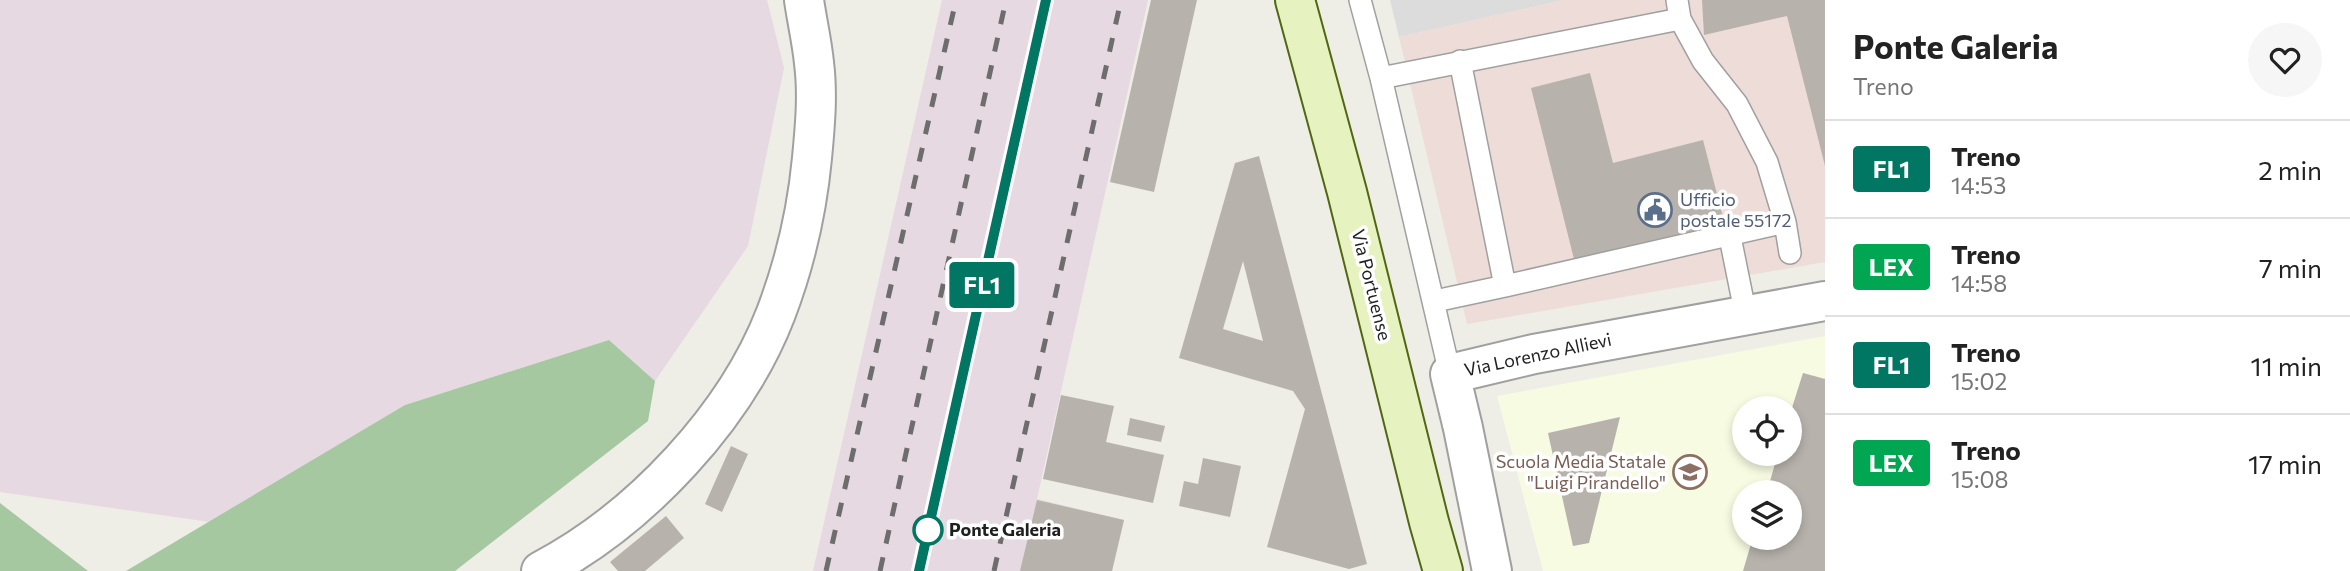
<!DOCTYPE html>
<html lang="it">
<style>
body{margin:0;font-family:Commissioner,sans-serif;background:#f6f6f6;color:#222;height:100vh;display:flex;flex-direction:column;font-size:26px;white-space:nowrap}
*{box-sizing:border-box;margin:0}
p{font-size:23px;color:#767676}
.icon{flex:none;width:38px;height:38px;fill:none;stroke:currentColor;stroke-width:2;stroke-linecap:round;stroke-linejoin:round}
.map{position:relative;flex:1;overflow:hidden}
.panel{display:flex;flex-direction:column;background:#fff;width:525px}
.panel>*{flex:none}
.badge{padding:0 14px;border-radius:5px;font-size:24px;line-height:46px}
.controls{position:absolute;left:1732px;top:396px;display:grid;gap:14px}
.controls a{display:grid;place-items:center;width:70px;height:70px;border-radius:50%;background:#fff;box-shadow:0 4px 10px #0003;font-size:35px}
.map>.badge{position:absolute;translate:-50% -50%;box-shadow:0 0 0 4px #fff}
.round{display:grid;place-items:center;flex:none;width:74px;height:74px;border-radius:37px;background:#f6f6f6}
.overview{display:flex;align-items:center;justify-content:space-between;height:119px;padding:0 28px}
h1{font-size:33px;font-weight:700;line-height:52px}
ul{padding:0;list-style:none}
li{display:flex;align-items:center;gap:21px;height:98px;padding:0 28px;border-top:2px solid #e0e0e0}
li div{flex:1}
li b{display:block;font-size:26px}
li em{font-style:normal}
li .badge{min-width:77px;font-weight:700;text-align:center}
main{display:flex;flex:1;min-height:0}
.map>svg:first-child{display:block}
.residential{fill:#dcdcdc}
.commercial{fill:#eddcd7}
.industrial{fill:#e6d9e1}
.education{fill:#f7fbe2;fill-rule:evenodd}
.forest{fill:#a5c8a0}
.building{fill:#b7b3ac;fill-rule:evenodd}
.lines{fill:none;stroke-linecap:round;stroke-linejoin:round}
.service-casing{stroke:#a0a0a0;stroke-width:24}
.minor-casing{stroke:#a0a0a0;stroke-width:42}
.secondary-casing{stroke:#516813;stroke-width:42}
.service{stroke:#fff;stroke-width:21}
.minor{stroke:#fff;stroke-width:38}
.secondary{stroke:#e7f2c1;stroke-width:38}
.rail{stroke:#6d6d6d;stroke-width:5;stroke-dasharray:14 14;stroke-linecap:butt}
.line-casing{stroke:#fff;stroke-width:16}
.line{stroke:#007663;stroke-width:10}
.stop-dot{fill:#fff;stroke:#007663;stroke-width:3.5}
.labels{text-anchor:middle;stroke-width:7;stroke-linejoin:round;paint-order:stroke}
.service-label{font-size:18px;fill:#4e5e75;stroke:#fff;text-anchor:start}
.street-label{font-size:18px;fill:#1f1f1f;stroke:#fff}
.education-label{font-size:18px;fill:#785e54;stroke:#fff;text-anchor:end}
.stop-label{font-size:18px;font-weight:bold;fill:#1f1f1f;stroke:#fff;text-anchor:start}
</style>
<main>
<div class="map">
<svg width="1825" height="571" viewBox="0 0 1825 571">
<rect width="100%" height="100%" fill="#eeede6"/>
<path class="residential" d="M 1390,0 L 1564,0 L 1399,37 Z"/>
<path class="commercial" d="M 1564,0 L 1825,0 L 1825,262 L 1467,324 L 1399,37 Z"/>
<path class="industrial" d="M 0,0 L 767,0 L 784,68 L 748,246 L 655,381 L 609,340 L 405,405 L 210,522 L 0,492 Z
M 942,0 L 1148,0 L 1037,499 L 1124,520 L 1112,571 L 813,571 Z"/>
<path class="education" d="M 1825,336 L 1825,379 L 1803,373 L 1790,414 L 1790,408 L 1745,408 L 1745,453 L 1778,453 L 1767,492 L 1745,492 L 1745,537 L 1753,537 L 1743,571 L 1543,571 L 1497,396 ZM 1619,417 L 1589,542 L 1574,546 L 1548,434 Z"/>
<path class="forest" d="M 609,340 L 655,381 L 648,421 L 455,571 L 126,571 L 405,405 Z
M 0,503 L 88,571 L 0,571 Z"/>
<path class="building" d="M 1151,0 L 1197,0 L 1154,192 L 1110,182 Z
M 1702,0 L 1825,0 L 1825,166 L 1787,16 L 1704,35 Z
M 1590,73 L 1613,163 L 1703,140 L 1725,225 L 1575,263 L 1531,88 Z
M 1259,156 L 1367,564 L 1349,569 L 1267,547 L 1305,409 L 1293,391 L 1179,358 L 1235,163 ZM 1243,261 L 1263,341 L 1223,329 Z
M 1803,373 L 1825,379 L 1825,571 L 1743,571 L 1753,537 L 1790,537 L 1790,492 L 1767,492 L 1778,453 L 1790,453 L 1790,414 Z
M 1061,395 L 1114,406 L 1106,442 L 1164,455 L 1153,503 L 1043,479 Z
M 1620,417 L 1589,543 L 1573,546 L 1548,433 Z
M 1130,418 L 1165,426 L 1161,442 L 1127,435 Z
M 731,446 L 748,454 L 722,512 L 705,504 Z
M 1203,458 L 1241,466 L 1230,517 L 1179,506 L 1184,481 L 1198,484 Z
M 1037,500 L 1124,520 L 1112,571 L 1020,571 Z
M 666,516 L 684,538 L 645,571 L 618,571 L 610,562 Z"/>
<g class="lines">
<g class="service-casing">
<path id="service" d="M 1360,0 L 1381,78 L 1450,374
M 1680,19 L 1703,61 L 1737,104 L 1767,162 L 1785,222 L 1790,253
M 1381,78 L 1680,19 L 1677,0
M 1730,237 L 1746,316
M 1505,286 L 1785,222
M 1435,301 L 1505,286 L 1460,61"/>
</g>
<g class="minor-casing">
<path id="minor" d="M 541,571 C 640,519 736,417 776,313 C 795,263 807,211 812,158 C 815,127 818,94 814,63 C 812,42 807,21 804,0
M 1492,571 L 1463,428 L 1450,374 L 1534,354 L 1825,301"/>
</g>
<g class="secondary-casing">
<path id="secondary" d="M 1295,0 L 1347,192 L 1429,522 L 1443,571"/>
</g>
<use href="#service" class="service"/>
<use href="#minor" class="minor"/>
<use href="#secondary" class="secondary"/>
<path class="rail" d="M 826,571 L 956,0
M 880,571 L 1006,0
M 919,571 L 1046,0
M 994,571 L 1121,0"/>
</g>
<g class="lines">
<g class="line-casing">
<path id="line" d="M 919,571 L 1046,0"/>
</g>
<use href="#line" class="line"/>
</g>
<defs>
<g id="civic-ring" transform="scale(1.75)"><circle r="9.5" fill="#fff" stroke="#5c6f8a" stroke-width="1.5"/><path d="M-.6-6.5H3V-4.5H.6V-3L4-1V1h2V6H-6V1h2V-1L-.6-3ZM-1.2 2.5V6h2.4V2.5Z" fill="#5c6f8a"/></g>
<g id="school-ring" transform="scale(1.75)"><circle r="9.5" fill="#fff" stroke="#8d6e63" stroke-width="1.5"/><path d="M0-5L7-2L0 1L-7-2ZM-4 1L0 2.5L4 1V4Q0 6-4 4Z" fill="#8d6e63"/></g>
</defs>
<g fill-rule="evenodd">
<use href="#civic-ring" x="1655" y="210"/>
<use href="#school-ring" x="1690" y="472"/>
</g>
<circle class="stop-dot" cx="928" cy="530" r="14"/>
<g class="labels">
<g class="service-label">
<text x="1680" y="206">Ufficio<tspan x="1680" dy="21">postale 55172</tspan></text>
</g>
<g class="street-label">
<text transform="translate(1371 285) rotate(76)" y="6">Via Portuense</text>
<text transform="translate(1538 355) rotate(-12)" y="6">Via Lorenzo Allievi</text>
</g>
<g class="education-label">
<text x="1666" y="468">Scuola Media Statale<tspan x="1666" dy="21">"Luigi Pirandello"</tspan></text>
</g>
<g class="stop-label">
<text x="949" y="536">Ponte Galeria</text>
</g>
</g>
</svg>
<div class="controls">
<a><svg class="icon" aria-label="locate" viewBox="0 0 24 24"><circle cx="12" cy="12" r="6"/><path d="M12 2v4M12 18v4M2 12h4M18 12h4"/></svg></a>
<a><svg class="icon" aria-label="layers" viewBox="0 0 24 24"><path d="M12 4l9 5-9 5-9-5zM3 14l9 5 9-5"/></svg></a>
</div>
<b class="badge" style="left:982px;top:285px;background:#007663;color:#fff">FL1</b>
</div>
<section class="panel">
<div class="overview"><div><h1>Ponte Galeria</h1><p>Treno</p></div><a class="round"><svg class="icon" aria-label="heart" viewBox="0 0 24 24"><path d="M12 20l-8-8c-3-5 5-10 8-4 3-6 11-1 8 4z"/></svg></a></div>
<ul>
<li><span class="badge" style="background:#007663;color:#fff">FL1</span><div><b>Treno</b><p>14:53</p></div><em>2 min</em></li>
<li><span class="badge" style="background:#00a651;color:#fff">LEX</span><div><b>Treno</b><p>14:58</p></div><em>7 min</em></li>
<li><span class="badge" style="background:#007663;color:#fff">FL1</span><div><b>Treno</b><p>15:02</p></div><em>11 min</em></li>
<li><span class="badge" style="background:#00a651;color:#fff">LEX</span><div><b>Treno</b><p>15:08</p></div><em>17 min</em></li>
</ul>
</section>
</main>
